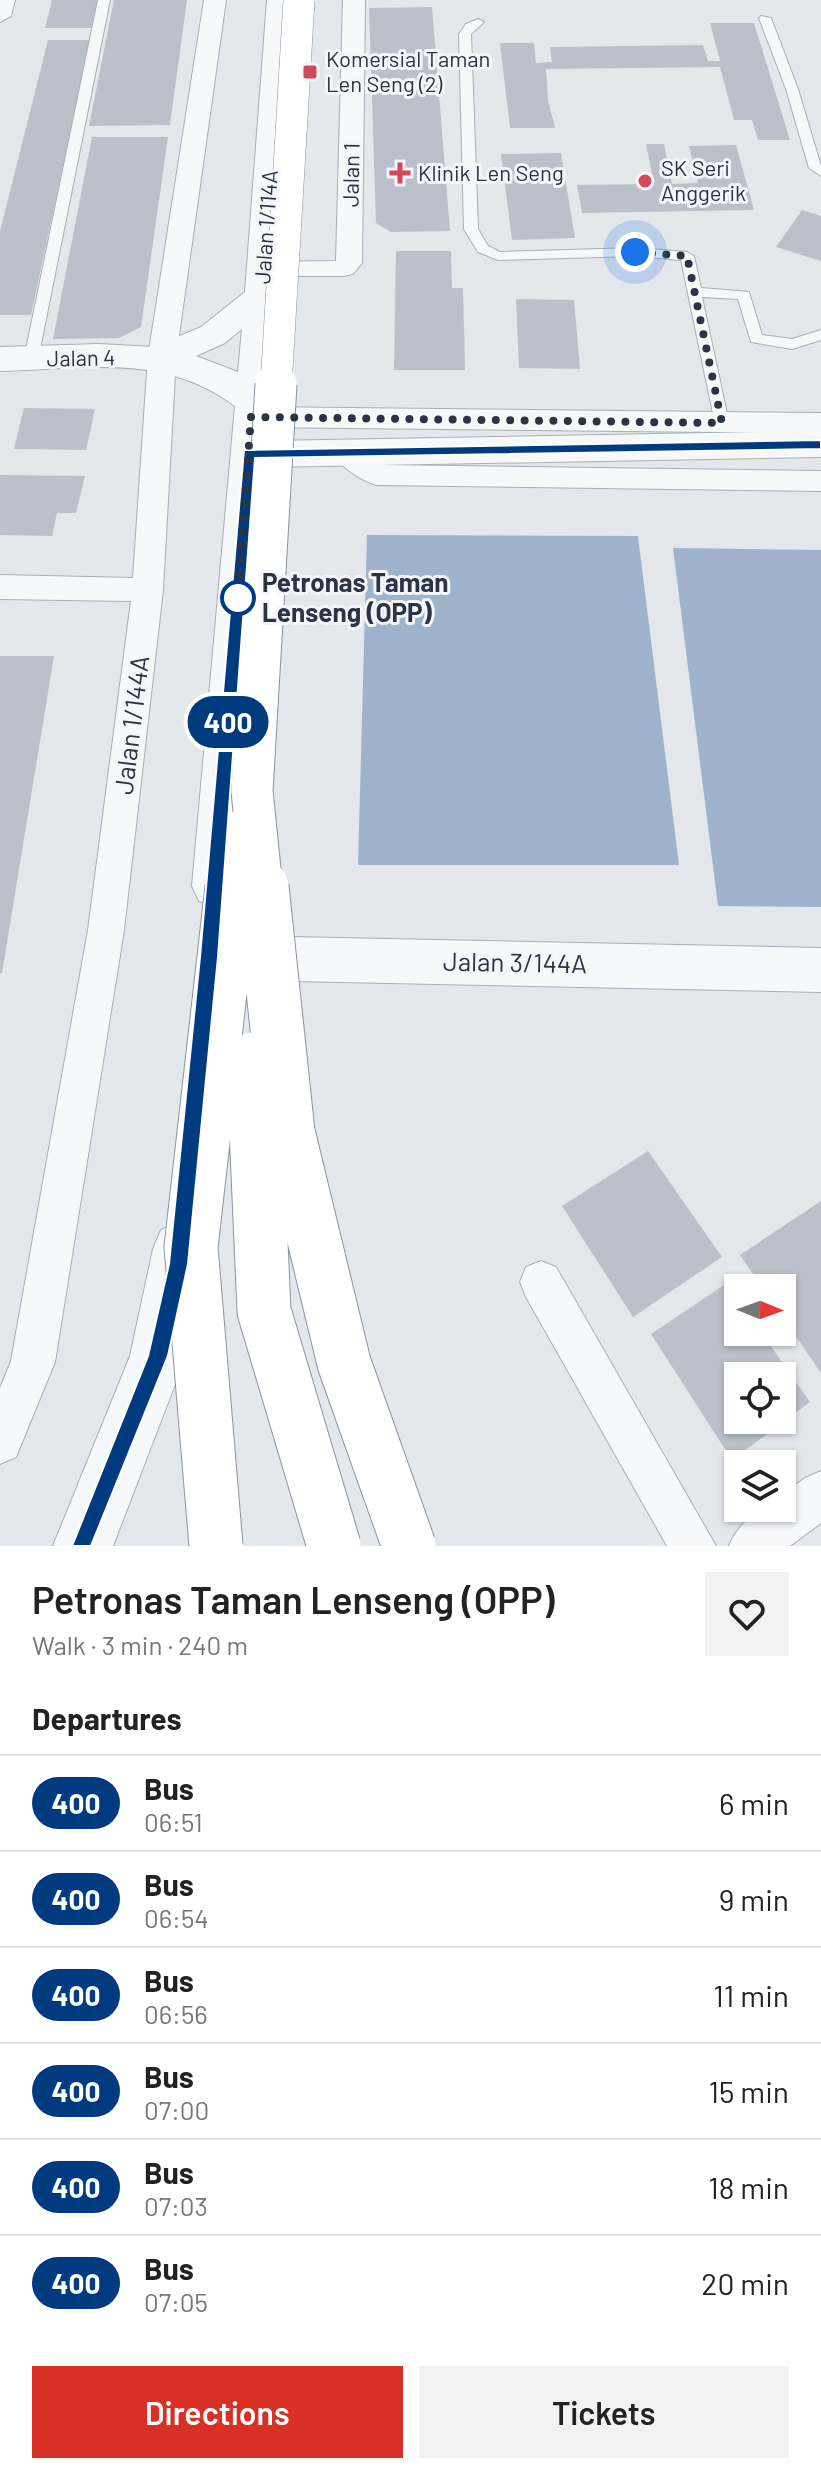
<!DOCTYPE html>
<meta charset="utf-8">
<style>
body{margin:0;font-family:Barlow,sans-serif;background:#f2f2f2;color:#222;height:100vh;display:flex;flex-direction:column;font-size:30px;white-space:nowrap}
*{box-sizing:border-box;margin:0}
p{font-size:26px;color:#767676}
.icon{flex:none;width:44px;height:44px;fill:none;stroke:currentColor;stroke-width:2;stroke-linecap:round;stroke-linejoin:round}
.map{position:relative;height:1546px;overflow:hidden}
.drawer{display:flex;flex-direction:column;background:#fff;flex:1}
.drawer>*{flex:none}
.badge{padding:0 16px;border-radius:26px;font-size:28px;line-height:52px}
.needle{width:52px;rotate:91deg}
.tools{position:absolute;left:724px;top:1274px;display:grid;gap:16px}
.tools a{display:grid;place-items:center;width:72px;height:72px;border-radius:0px;background:#fff;box-shadow:0 2px 6px #0004;font-size:40px}
.you{position:absolute;width:40px;height:40px;margin:-20px;border:6px solid #fff;border-radius:50%;background:#1a73e8;box-shadow:0 0 0 12px #1a73e833}
.map>.badge{position:absolute;translate:-50% -50%;box-shadow:0 0 0 4px #fff}
h2{padding:0 32px;font-size:30px;line-height:72px}
.round{display:grid;place-items:center;flex:none;width:84px;height:84px;border-radius:0px;background:#f2f2f2}
.head{display:flex;align-items:center;justify-content:space-between;height:136px;padding:0 32px}
h1{font-size:38px;font-weight:600;line-height:60px}
.cta{display:flex;gap:16px;margin-top:auto;padding:16px 32px}
.cta a{flex:1;height:92px;border-radius:0px;background:#d93025;color:#fff;font-size:32px;font-weight:600;line-height:92px;text-align:center}
.cta a+a{background:#f2f2f2;color:#222}
ul{padding:0;list-style:none}
li{display:flex;align-items:center;gap:24px;height:96px;padding:0 32px;border-top:2px solid #e0e0e0}
li div{flex:1}
li b{display:block;font-size:30px}
li em{font-style:normal}
li .badge{min-width:88px;font-weight:700;text-align:center}
.map>svg:first-child{display:block}
.water{fill:#9fb4cc}
.building{fill:#bbc0ca;fill-rule:evenodd}
.lines{fill:none;stroke-linecap:round;stroke-linejoin:round}
.service-casing{stroke:#a9aeb7;stroke-width:2}
.minor-casing{stroke:#a9aeb7;stroke-width:2}
.tertiary-casing{stroke:#a9aeb7;stroke-width:2}
.service{fill:#f7f8fa;fill-rule:evenodd}
.minor{fill:#f7f8fa;fill-rule:evenodd}
.tertiary{fill:#f7f8fa;fill-rule:evenodd}
.motorway-bridge-far2-casing{stroke:#8b94a3;stroke-width:32;stroke-linecap:butt}
.motorway-bridge-far1-casing{stroke:#8b94a3;stroke-width:43;stroke-linecap:butt}
.motorway-bridge-casing{stroke:#8b94a3;stroke-width:55;stroke-linecap:butt}
.motorway-bridge-far2{stroke:#fff;stroke-width:31}
.motorway-bridge-far1{stroke:#fff;stroke-width:41}
.motorway-bridge{stroke:#fff;stroke-width:53}
.line{fill:#003b80;stroke:#fff;stroke-width:2}
.walk{stroke:#2b3445;stroke-width:8;stroke-dasharray:0 14.4}
.poi-dot{fill:#d1495b;stroke:#f4f6f9;stroke-width:3}
.stop-dot{fill:#fff;stroke:#003b80;stroke-width:4}
.labels{text-anchor:middle;stroke-width:6;stroke-linejoin:round;paint-order:stroke}
.far-poi-label{font-size:22px;fill:#2b3445;stroke:#f4f6f9;text-anchor:start}
.far-street-label{font-size:22px;fill:#2b3445;stroke:#f4f6f9}
.stop-label{font-size:26px;font-weight:bold;fill:#2b3445;stroke:#f4f6f9;text-anchor:start}
.street-label{font-size:26px;fill:#2b3445;stroke:#f4f6f9}
</style>
<div class="map">
<svg width="821" height="1546" viewBox="0 0 821 1546">
<rect width="100%" height="100%" fill="#e4e7ec"/>
<path class="water" d="M 367,535 L 638,536 L 679,865 L 358,865 Z
M 673,548 L 821,550 L 821,907 L 718,906 Z"/>
<path class="building" d="M 52,0 L 98,0 L 91,28 L 45,28 Z
M 114,0 L 187,0 L 170,125 L 89,126 Z
M 432,7 L 450,231 L 391,232 L 376,223 L 369,8 Z
M 710,23 L 754,23 L 790,140 L 758,140 L 752,120 L 734,120 L 720,67 L 546,69 L 548,100 L 555,128 L 510,128 L 500,43 L 534,43 L 536,63 L 552,62 L 550,47 L 703,45 L 708,61 L 720,61 Z
M 48,40 L 90,40 L 31,315 L 0,315 L 0,231 Z
M 92,137 L 168,137 L 141,327 L 119,338 L 53,339 Z
M 646,144 L 664,144 L 672,184 L 698,183 L 689,146 L 736,145 L 754,210 L 582,213 L 577,185 L 654,184 Z
M 561,153 L 575,238 L 512,240 L 501,154 Z
M 802,210 L 821,216 L 821,261 L 776,247 Z
M 396,251 L 451,251 L 452,288 L 463,288 L 465,370 L 394,370 Z
M 516,299 L 574,300 L 580,369 L 519,368 Z
M 24,408 L 95,409 L 86,450 L 14,449 Z
M 0,475 L 85,476 L 76,513 L 57,513 L 52,536 L 0,535 Z
M 0,656 L 54,656 L 2,973 L 0,973 Z
M 648,1151 L 722,1257 L 633,1317 L 562,1206 Z
M 821,1201 L 821,1373 L 782,1316 L 782,1288 L 763,1288 L 740,1255 Z
M 727,1283 L 738,1299 L 738,1332 L 761,1332 L 810,1402 L 732,1460 L 651,1334 ZM 738,1376 L 782,1376 L 782,1420 L 738,1420 Z"/>
<g class="lines">
<g class="service-casing">
<path id="service" d="M 98,0 L 110,0 L 38,359 L 31,364 L 24,359 Z
M 761,16 L 771,18 L 798,89 L 821,166 L 821,176 L 809,168 L 786,89 L 759,18 Z
M 478,19 L 484,22 L 471,34 L 478,229 L 488,246 L 500,252 L 635,248 L 687,252 L 694,256 L 701,288 L 749,292 L 762,335 L 792,339 L 821,330 L 821,340 L 792,349 L 751,342 L 738,299 L 702,297 L 729,423 L 727,427 L 722,428 L 715,423 L 681,260 L 635,256 L 498,260 L 478,252 L 464,229 L 459,34 L 466,24 Z"/>
</g>
<g class="minor-casing">
<path id="minor" d="M 0,0 L 15,0 L 11,16 L 0,22 Z
M 204,0 L 226,0 L 176,357 L 163,590 L 124,930 L 55,1362 L 16,1457 L 0,1464 L 0,1388 L 11,1361 L 88,930 L 131,601 L 0,599 L 0,575 L 133,578 L 148,357 Z
M 343,0 L 365,0 L 362,263 L 353,274 L 344,276 L 255,276 L 251,270 L 255,264 L 264,262 L 336,261 Z
M 251,407 L 821,413 L 821,433 L 251,427 L 241,424 L 237,417 L 241,410 Z
M 345,441 L 355,444 L 383,465 L 821,471 L 821,491 L 377,485 C 361,481 339,466 331,451 L 335,444 Z
M 541,1261 L 556,1267 L 716,1546 L 667,1546 L 526,1297 L 520,1282 L 526,1267 Z
M 821,1471 L 821,1523 L 790,1546 L 729,1546 C 738,1523 757,1508 782,1508 L 782,1495 L 805,1478 Z"/>
</g>
<g class="tertiary-casing">
<path id="tertiary" d="M 267,0 L 295,0 L 269,441 L 821,431 L 821,457 L 267,467 L 238,886 L 231,901 L 215,907 L 199,901 L 192,886 L 235,406 C 163,352 84,369 0,371 L 0,347 L 99,344 L 153,347 L 201,327 L 245,292 ZM 242,329 L 238,372 L 196,356 L 225,343 Z
M 236,936 L 821,948 L 821,992 L 236,980 L 219,974 L 212,958 L 219,942 Z
M 180,1222 L 199,1230 L 207,1249 L 186,1356 L 113,1546 L 53,1546 L 130,1356 L 153,1249 L 161,1230 Z"/>
</g>
<use href="#service" class="service"/>
<use href="#minor" class="minor"/>
<use href="#tertiary" class="tertiary"/>
<g class="motorway-bridge-far2-casing">
<path id="motorway-bridge-far2" d="M 276,386 L 299,0"/>
</g>
<g class="motorway-bridge-far1-casing">
<path id="motorway-bridge-far1" d="M 232,889 L 238,832
M 262,889 L 252,791 L 276,384"/>
</g>
<g class="motorway-bridge-casing">
<path id="motorway-bridge" d="M 262,887 L 288,1132 L 344,1363 L 409,1546
M 253,1059 L 264,1311 L 334,1546
M 216,1546 L 191,1247 L 232,887"/>
</g>
<use href="#motorway-bridge-far2" class="motorway-bridge-far2"/>
<use href="#motorway-bridge-far1" class="motorway-bridge-far1"/>
<use href="#motorway-bridge" class="motorway-bridge"/>
</g>
<path class="line" d="M 821,440 L 821,449 L 255,458 L 218,957 L 188,1264 L 168,1356 L 91,1546 L 72,1546 L 148,1356 L 169,1264 L 200,957 L 244,450 Z"/>
<g class="lines">
<path class="walk" d="M 238,598 L 237,608 L 251,417 L 722,423 L 687,256 L 635,252"/>
</g>
<g class="poi-dot">
<rect x="302" y="64" width="16" height="16" rx="4"/>
<path d="M396 161h8v8h8v8h-8v8h-8v-8h-8v-8h8z"/>
<circle cx="645" cy="181" r="8"/>
</g>
<circle class="stop-dot" cx="238" cy="598" r="16"/>
<g class="labels">
<g class="far-poi-label">
<text x="326" y="67">Komersial Taman<tspan x="326" dy="25">Len Seng (2)</tspan></text>
<text x="661" y="176">SK Seri<tspan x="661" dy="25">Anggerik</tspan></text>
<text x="418" y="181">Klinik Len Seng</text>
</g>
<g class="far-street-label">
<text transform="translate(351 175) rotate(-89)" y="8">Jalan 1</text>
<text transform="translate(266 227) rotate(-86)" y="8">Jalan 1/114A</text>
<text transform="translate(81 358) rotate(-1)" y="8">Jalan 4</text>
</g>
<g class="stop-label">
<text x="262" y="592">Petronas Taman<tspan x="262" dy="30">Lenseng (OPP)</tspan></text>
</g>
<g class="street-label">
<text transform="translate(132 725) rotate(-83)" y="9">Jalan 1/144A</text>
<text transform="translate(515 963) rotate(1)" y="9">Jalan 3/144A</text>
</g>
</g>
</svg>
<div class="tools">
<a><svg class="needle" viewBox="-14 -14 28 28"><path d="M0-13l5 13h-10z" fill="#e53935"/><path d="M0 13l5-13h-10z" fill="#767676"/></svg></a>
<a><svg class="icon" aria-label="locate" viewBox="0 0 24 24"><circle cx="12" cy="12" r="6"/><path d="M12 2v4M12 18v4M2 12h4M18 12h4"/></svg></a>
<a><svg class="icon" aria-label="layers" viewBox="0 0 24 24"><path d="M12 4l9 5-9 5-9-5zM3 14l9 5 9-5"/></svg></a>
</div>
<div class="you" style="left:635px;top:252px"></div>
<b class="badge" style="left:228px;top:722px;background:#003b80;color:#fff">400</b>
</div>
<section class="drawer">
<div class="head"><div><h1>Petronas Taman Lenseng (OPP)</h1><p>Walk · 3 min · 240 m</p></div><a class="round"><svg class="icon" aria-label="heart" viewBox="0 0 24 24"><path d="M12 20l-8-8c-3-5 5-10 8-4 3-6 11-1 8 4z"/></svg></a></div>
<h2>Departures</h2>
<ul>
<li><span class="badge" style="background:#003b80;color:#fff">400</span><div><b>Bus</b><p>06:51</p></div><em>6 min</em></li>
<li><span class="badge" style="background:#003b80;color:#fff">400</span><div><b>Bus</b><p>06:54</p></div><em>9 min</em></li>
<li><span class="badge" style="background:#003b80;color:#fff">400</span><div><b>Bus</b><p>06:56</p></div><em>11 min</em></li>
<li><span class="badge" style="background:#003b80;color:#fff">400</span><div><b>Bus</b><p>07:00</p></div><em>15 min</em></li>
<li><span class="badge" style="background:#003b80;color:#fff">400</span><div><b>Bus</b><p>07:03</p></div><em>18 min</em></li>
<li><span class="badge" style="background:#003b80;color:#fff">400</span><div><b>Bus</b><p>07:05</p></div><em>20 min</em></li>
</ul>
<div class="cta"><a>Directions</a><a>Tickets</a></div>
</section>
